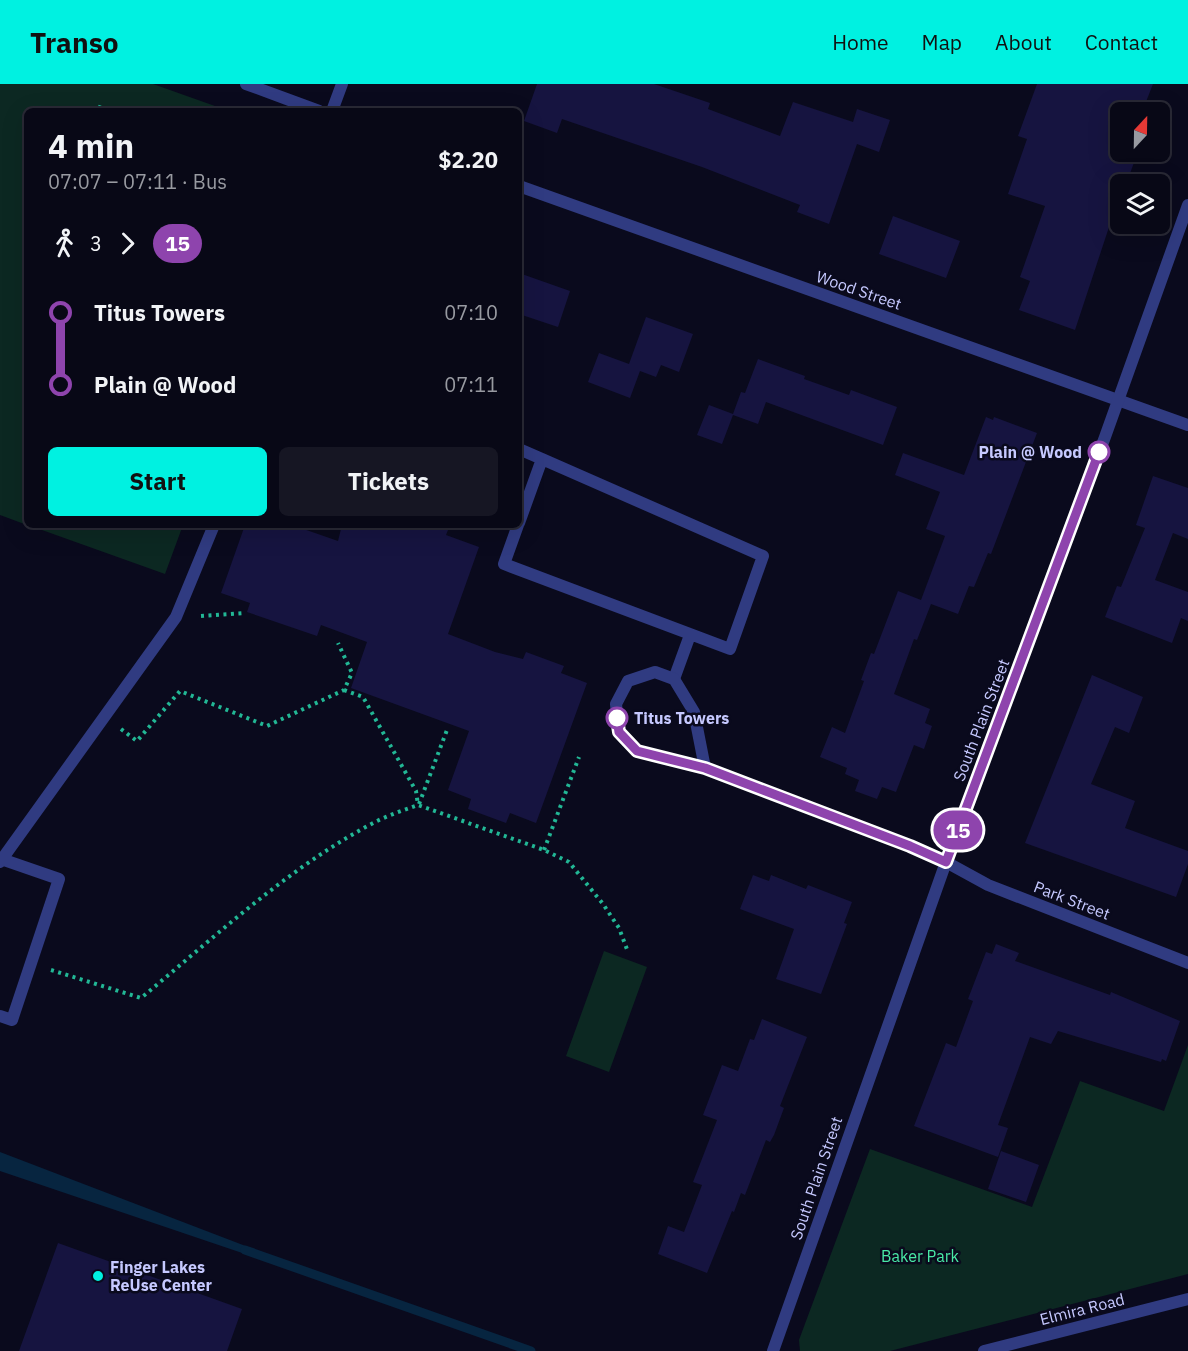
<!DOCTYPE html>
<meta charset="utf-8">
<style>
body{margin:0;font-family:"IBM Plex Sans",sans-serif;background:#161623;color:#f1f3f6;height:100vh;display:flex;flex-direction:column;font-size:22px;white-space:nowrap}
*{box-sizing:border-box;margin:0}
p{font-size:20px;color:#989aa1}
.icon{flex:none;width:33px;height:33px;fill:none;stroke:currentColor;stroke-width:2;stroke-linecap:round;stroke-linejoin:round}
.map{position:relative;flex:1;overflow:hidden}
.drawer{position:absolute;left:24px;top:24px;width:498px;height:420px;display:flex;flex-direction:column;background:#080816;border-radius:9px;box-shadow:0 6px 24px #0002,0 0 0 2px #292935}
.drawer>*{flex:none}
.badge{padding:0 12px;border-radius:20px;font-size:21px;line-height:39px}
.needle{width:39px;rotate:22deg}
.controls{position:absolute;left:1110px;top:18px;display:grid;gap:12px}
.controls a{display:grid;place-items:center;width:60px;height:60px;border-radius:9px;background:#080816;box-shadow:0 6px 24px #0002,0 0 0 2px #292935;font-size:30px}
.map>.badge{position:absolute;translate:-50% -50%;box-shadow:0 0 0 3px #fff}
.legs{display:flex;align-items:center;gap:9px;height:66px;padding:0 24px;font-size:20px}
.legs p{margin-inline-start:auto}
.summary{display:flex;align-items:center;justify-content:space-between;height:102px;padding:0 24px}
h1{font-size:33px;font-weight:800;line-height:45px}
.primary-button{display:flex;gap:12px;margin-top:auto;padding:12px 24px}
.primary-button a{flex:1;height:69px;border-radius:9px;background:#00f1e1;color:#111;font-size:24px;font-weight:800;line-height:69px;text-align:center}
.primary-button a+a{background:#161623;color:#f1f3f6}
ul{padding:0 24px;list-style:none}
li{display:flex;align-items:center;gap:21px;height:72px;font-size:22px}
li i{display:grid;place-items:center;width:9px;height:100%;margin:0 8px;background:currentColor}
li i::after{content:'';width:15px;height:15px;margin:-8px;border:4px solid;border-radius:50%;background:#080816}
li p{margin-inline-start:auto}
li:first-child i{background:linear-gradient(#0000 50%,currentColor 0)}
li:last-child i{background:linear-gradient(currentColor 50%,#0000 0)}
header{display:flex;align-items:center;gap:36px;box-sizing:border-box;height:84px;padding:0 30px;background:#00f1e1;color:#111}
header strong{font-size:28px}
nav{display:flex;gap:33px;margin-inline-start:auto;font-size:21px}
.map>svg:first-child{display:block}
.green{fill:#0c2822}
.water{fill:#072540}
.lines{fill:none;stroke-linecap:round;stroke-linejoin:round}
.stream{stroke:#072540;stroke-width:9}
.building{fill:#161440}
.path{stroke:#22b795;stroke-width:4;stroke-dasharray:3 4.5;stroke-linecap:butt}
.service{stroke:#303b81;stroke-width:12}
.minor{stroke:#303b81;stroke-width:12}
.tertiary{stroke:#303b81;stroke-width:12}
.line-1-casing{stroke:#fff;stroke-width:14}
.line-1{stroke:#8e44ad;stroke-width:9}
.stop-1-dot{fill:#fff;stroke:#8e44ad;stroke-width:3}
.poi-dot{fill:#00f1e1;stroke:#0a0a1d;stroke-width:2}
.labels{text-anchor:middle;stroke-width:5;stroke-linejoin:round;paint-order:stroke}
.street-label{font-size:16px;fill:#c6c9ff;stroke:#0a0a1d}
.stop-label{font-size:16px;font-weight:bold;fill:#c6c9ff;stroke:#0a0a1d;text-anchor:end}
.park-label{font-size:16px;fill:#49e8a6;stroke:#0a0a1d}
.poi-label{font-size:16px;font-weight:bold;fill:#c6c9ff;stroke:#0a0a1d;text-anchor:start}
</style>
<header>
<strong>Transo</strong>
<nav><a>Home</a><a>Map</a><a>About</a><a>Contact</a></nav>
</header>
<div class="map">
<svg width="1188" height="1267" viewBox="0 0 1188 1267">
<rect width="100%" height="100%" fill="#0a0a1d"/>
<path class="green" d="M 0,0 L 153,0 L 229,27 L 27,27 L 27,441 L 0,431 Z
M 28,441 L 183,441 L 165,490 Z
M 604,867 L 647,883 L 609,988 L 566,972 Z
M 1188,961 L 1188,1190 L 890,1267 L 800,1267 L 799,1256 L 870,1065 L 1032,1123 L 1080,997 L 1164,1027 Z"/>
<path class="water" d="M 0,1068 L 256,1166 L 254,1173 L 0,1087 Z"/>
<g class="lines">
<path class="stream" d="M 245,1166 L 531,1267"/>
</g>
<path class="building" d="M 537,0 L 654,0 L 710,19 L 708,25 L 780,52 L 793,18 L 853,38 L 857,25 L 890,36 L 879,68 L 857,60 L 829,140 L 797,128 L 800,121 L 702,83 L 562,35 L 557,49 L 524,37 Z
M 1037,0 L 1153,0 L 1142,28 L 1120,28 L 1120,68 L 1138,68 L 1126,100 L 1120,100 L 1120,119 L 1116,132 L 1113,131 L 1075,246 L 1019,226 L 1030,197 L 1020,193 L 1045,122 L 1008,110 L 1027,55 L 1018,52 Z
M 893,132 L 960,157 L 946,194 L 879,170 Z
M 519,189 L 570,207 L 558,243 L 519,230 Z
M 646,233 L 693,250 L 679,288 L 661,281 L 656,293 L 640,287 L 630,314 L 588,298 L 599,269 L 629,280 Z
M 758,275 L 805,292 L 804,295 L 849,311 L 851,306 L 897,323 L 883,361 L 766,318 L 758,340 L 733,331 L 722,360 L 697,351 L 709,321 L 733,330 L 741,308 L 745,309 Z
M 986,333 L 993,336 L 994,333 L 1037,349 L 991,470 L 988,469 L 974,503 L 969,502 L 958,530 L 931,520 L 917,556 L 914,555 L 894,610 L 930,625 L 925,639 L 932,642 L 924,665 L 914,661 L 896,708 L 882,703 L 877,715 L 855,707 L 859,696 L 845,690 L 847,684 L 820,673 L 832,643 L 845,649 L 864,597 L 861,596 L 871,569 L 874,570 L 898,507 L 921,516 L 945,452 L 926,445 L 940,408 L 895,391 L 903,369 L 964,391 Z
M 1153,392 L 1188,404 L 1188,455 L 1173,449 L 1155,496 L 1188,508 L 1188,537 L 1181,534 L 1172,559 L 1105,533 L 1117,502 L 1121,503 L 1145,444 L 1136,441 Z
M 245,441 L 292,441 L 338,457 L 342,441 L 450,441 L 446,451 L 479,463 L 448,550 L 495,568 L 523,575 L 526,568 L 564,582 L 561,589 L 587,599 L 536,739 L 510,729 L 506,739 L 468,725 L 471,715 L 448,706 L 469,647 L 351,604 L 367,558 L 321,541 L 317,552 L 247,528 L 250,519 L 221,509 Z
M 1092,591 L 1143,613 L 1129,649 L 1115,643 L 1091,700 L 1135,717 L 1125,744 L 1188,767 L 1188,780 L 1176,813 L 1025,759 Z
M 753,791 L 769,797 L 771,791 L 806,805 L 808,801 L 852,818 L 844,839 L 847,840 L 821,910 L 776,895 L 794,845 L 740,825 Z
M 996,860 L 1019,869 L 1015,877 L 1110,911 L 1111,908 L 1180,937 L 1166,977 L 1162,975 L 1161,978 L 1058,947 L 1051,960 L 1030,953 L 998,1041 L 1008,1044 L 998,1073 L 914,1042 L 946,959 L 956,963 L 973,917 L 968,915 L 986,868 L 992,870 Z
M 762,935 L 807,953 L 780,1022 L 784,1024 L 774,1051 L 770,1058 L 766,1056 L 745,1111 L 741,1109 L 734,1128 L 732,1127 L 707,1189 L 658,1170 L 668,1142 L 684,1148 L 702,1101 L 693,1098 L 717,1036 L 703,1031 L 722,981 L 738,987 L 750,955 L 754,956 Z
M 1001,1067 L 1039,1081 L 1026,1118 L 988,1105 Z
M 58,1159 L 242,1225 L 227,1267 L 19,1267 Z"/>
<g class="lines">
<path class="path" d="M 94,27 L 96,22 L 110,27
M 201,532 L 245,529
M 344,606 L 363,613 L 416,707 L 418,721
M 121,645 L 137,657 L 180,607 L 267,642 L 344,606 L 352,589 L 338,559
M 419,720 L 447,646
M 544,766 L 579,673
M 51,886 L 141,914 C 216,852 289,783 375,738 C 389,731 404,726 418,721 L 544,766 L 569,778 L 603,820 L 619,844 L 628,868"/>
<path class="service" d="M 519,365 L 542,375 L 519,439
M 518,441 L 504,480 L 730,565 L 763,472 L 542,375
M 674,595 L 690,551
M 0,778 L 176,533 L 214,441
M 0,932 L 12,936 L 59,795 L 1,775"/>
<path class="minor" d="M 246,0 L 319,27
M 332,27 L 342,0
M 519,102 L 1188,341
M 655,588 L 674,595 L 694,628 L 705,684 L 637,667 L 619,648 L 616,620 L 628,597 Z
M 705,684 L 910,762 L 946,778 L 988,801 L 1188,879"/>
<path class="tertiary" d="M 773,1267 L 946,778 L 1105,353 L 1188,121
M 984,1267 L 1188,1215"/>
</g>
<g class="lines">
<g class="line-1-casing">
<path id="line-1" d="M 617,634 L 619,648 L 637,667 L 705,684 L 910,762 L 946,778 L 1099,368"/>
</g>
<use href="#line-1" class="line-1"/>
</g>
<g class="stop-1-dot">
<circle cx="1099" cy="368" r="10"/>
<circle cx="617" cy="634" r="10"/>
</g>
<circle class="poi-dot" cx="98" cy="1192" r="6"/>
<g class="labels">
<g class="street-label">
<text transform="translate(859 206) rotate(19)" y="6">Wood Street</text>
<text transform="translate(981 636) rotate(-69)" y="6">South Plain Street</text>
<text transform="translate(1072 816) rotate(21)" y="6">Park Street</text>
<text transform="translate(816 1094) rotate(-71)" y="6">South Plain Street</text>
<text transform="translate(1082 1225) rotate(-14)" y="6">Elmira Road</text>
</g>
<g class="stop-label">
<text x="1082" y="374">Plain @ Wood</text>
<text x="634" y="640" text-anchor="start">Titus Towers</text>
</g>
<g class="park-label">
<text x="920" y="1178">Baker Park</text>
</g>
<g class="poi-label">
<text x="110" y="1189">Finger Lakes<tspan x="110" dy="18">ReUse Center</tspan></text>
</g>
</g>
</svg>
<div class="controls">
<a><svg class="needle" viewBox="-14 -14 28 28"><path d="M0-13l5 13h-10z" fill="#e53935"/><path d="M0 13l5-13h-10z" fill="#989aa1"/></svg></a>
<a><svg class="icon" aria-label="layers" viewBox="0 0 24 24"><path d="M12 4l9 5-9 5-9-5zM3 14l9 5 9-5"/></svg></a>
</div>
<b class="badge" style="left:958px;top:746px;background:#8e44ad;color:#fff">15</b>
<section class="drawer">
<div class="summary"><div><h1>4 min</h1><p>07:07 – 07:11 · Bus</p></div><b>$2.20</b></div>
<div class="legs"><svg class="icon" aria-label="walk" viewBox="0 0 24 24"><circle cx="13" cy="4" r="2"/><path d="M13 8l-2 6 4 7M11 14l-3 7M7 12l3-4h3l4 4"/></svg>3<svg class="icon" aria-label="forward" viewBox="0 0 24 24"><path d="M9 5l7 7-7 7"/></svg><b class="badge" style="background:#8e44ad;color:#fff">15</b></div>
<ul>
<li><i style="color:#8e44ad"></i><b>Titus Towers</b><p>07:10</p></li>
<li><i style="color:#8e44ad"></i><b>Plain @ Wood</b><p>07:11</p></li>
</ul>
<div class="primary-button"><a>Start</a><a>Tickets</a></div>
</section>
</div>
